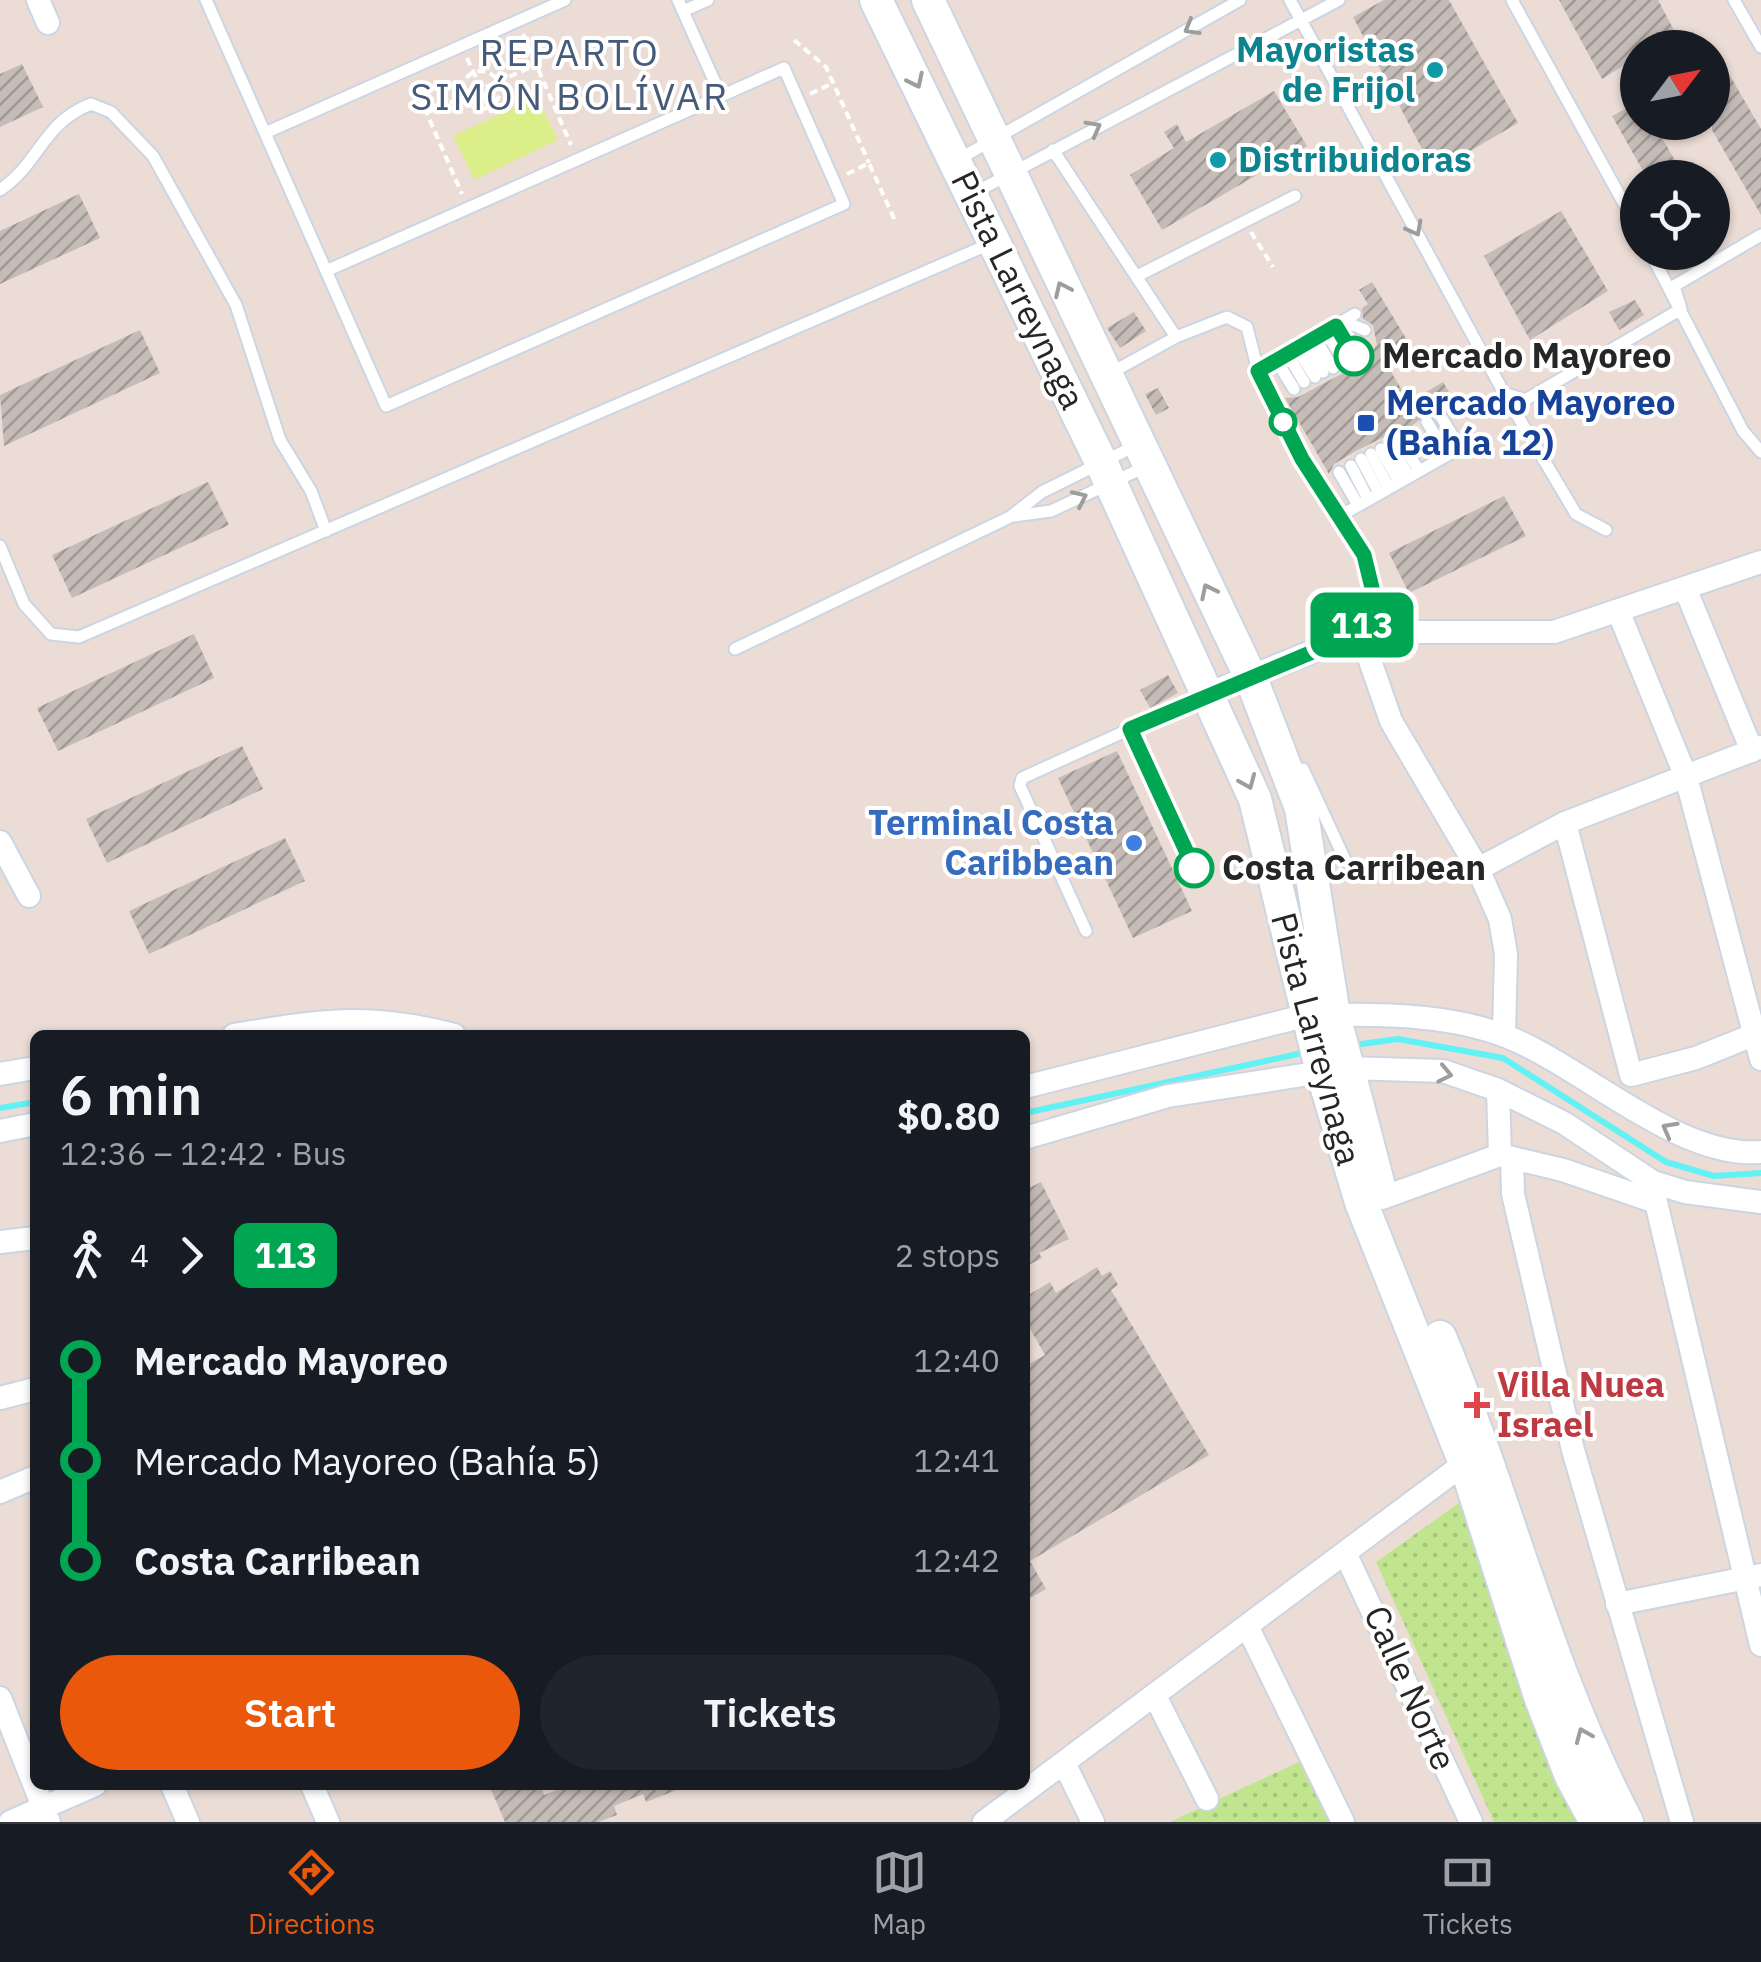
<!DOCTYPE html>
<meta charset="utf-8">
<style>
body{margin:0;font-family:"IBM Plex Sans",sans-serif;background:#20242c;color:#f1f3f6;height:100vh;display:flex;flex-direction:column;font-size:38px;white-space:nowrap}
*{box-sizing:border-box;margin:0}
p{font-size:32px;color:#9ea1a6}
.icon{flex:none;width:55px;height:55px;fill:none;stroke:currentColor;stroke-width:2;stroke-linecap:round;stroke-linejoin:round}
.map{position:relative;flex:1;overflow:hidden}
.side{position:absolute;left:30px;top:1030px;width:1000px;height:760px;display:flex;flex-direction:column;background:#171b24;border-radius:15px;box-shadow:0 2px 8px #0004}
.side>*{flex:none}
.badge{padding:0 20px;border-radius:15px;font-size:35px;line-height:65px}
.needle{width:65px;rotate:58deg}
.fabs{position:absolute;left:1620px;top:30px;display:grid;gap:20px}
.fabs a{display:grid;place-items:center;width:110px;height:110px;border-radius:50%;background:#171b24;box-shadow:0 2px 8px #0004;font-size:50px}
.map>.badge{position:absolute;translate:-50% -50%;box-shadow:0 0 0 5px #fff}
.legs{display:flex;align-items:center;gap:15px;height:110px;padding:0 30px;font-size:32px}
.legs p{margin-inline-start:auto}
.overview{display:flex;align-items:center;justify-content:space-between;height:170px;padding:0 30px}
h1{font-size:55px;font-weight:600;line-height:75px}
.button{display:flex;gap:20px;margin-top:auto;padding:20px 30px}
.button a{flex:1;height:115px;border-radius:60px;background:#ea580c;color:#fff;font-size:40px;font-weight:600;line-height:115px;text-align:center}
.button a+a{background:#20242c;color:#f1f3f6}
ul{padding:0 30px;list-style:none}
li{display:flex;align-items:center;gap:35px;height:100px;font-size:38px}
li i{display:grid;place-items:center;width:15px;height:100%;margin:0 12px;background:currentColor}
li i::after{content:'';width:25px;height:25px;margin:-12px;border:8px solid;border-radius:50%;background:#171b24}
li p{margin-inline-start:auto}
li:first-child i{background:linear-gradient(#0000 50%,currentColor 0)}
li:last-child i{background:linear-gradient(currentColor 50%,#0000 0)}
.tabs{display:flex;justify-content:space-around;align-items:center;height:140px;border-top:2px solid #363941;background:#171b24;font-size:28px;color:#9ea1a6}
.tabs a{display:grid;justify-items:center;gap:5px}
.tabs .active{color:#ea580c}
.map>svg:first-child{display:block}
.park{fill:url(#park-dots)}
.pitch{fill:#dbee89}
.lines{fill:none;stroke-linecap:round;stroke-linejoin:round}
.stream{stroke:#62f1f4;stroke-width:6}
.building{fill:url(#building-hatch)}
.lane-casing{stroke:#ccd5e1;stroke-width:15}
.street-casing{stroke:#ccd5e1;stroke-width:26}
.secondary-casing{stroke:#ccd5e1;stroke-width:36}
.path{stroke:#fff;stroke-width:4;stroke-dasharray:8 5;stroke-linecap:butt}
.lane{stroke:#fff;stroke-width:11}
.street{stroke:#fff;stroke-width:22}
.secondary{stroke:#fff;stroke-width:32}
.oneway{stroke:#9d9d9d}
.line-1-casing{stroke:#fff;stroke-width:22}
.line-1{stroke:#00a651;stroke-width:15}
.culture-dot{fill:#0f9aa8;stroke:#fff;stroke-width:4}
.stop-1-dot{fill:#fff;stroke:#00a651;stroke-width:5}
.transit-dot{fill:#1a4fb4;stroke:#fff;stroke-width:4}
.shop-dot{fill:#3f7fe0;stroke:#fff;stroke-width:4}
.health-dot{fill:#e0444e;stroke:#fff;stroke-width:4}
.labels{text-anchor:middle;stroke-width:8;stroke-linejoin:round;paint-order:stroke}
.culture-label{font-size:35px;font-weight:bold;fill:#0d838f;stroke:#fff;text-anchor:end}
.street-label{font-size:35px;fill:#262626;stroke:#fff}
.stop-label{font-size:35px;font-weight:bold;fill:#262626;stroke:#fff;text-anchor:start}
.transit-label{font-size:35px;font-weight:bold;fill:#164399;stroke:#fff;text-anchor:start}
.shop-label{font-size:35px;font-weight:bold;fill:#366cbe;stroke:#fff;text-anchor:end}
.health-label{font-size:35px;font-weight:bold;fill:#be3a42;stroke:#fff;text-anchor:start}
.neighbourhood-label{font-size:38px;letter-spacing:2.5px;fill:#455b79;stroke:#fff}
</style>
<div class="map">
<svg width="1761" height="1822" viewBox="0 0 1761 1822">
<defs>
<pattern id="park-dots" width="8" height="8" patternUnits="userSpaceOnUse" patternTransform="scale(2.5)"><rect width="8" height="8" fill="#c1e58f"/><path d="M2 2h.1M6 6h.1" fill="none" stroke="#a6c47b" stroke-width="1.8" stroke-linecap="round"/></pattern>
<pattern id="building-hatch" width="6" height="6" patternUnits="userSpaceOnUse" patternTransform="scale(2.5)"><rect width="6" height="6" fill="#c5bbb7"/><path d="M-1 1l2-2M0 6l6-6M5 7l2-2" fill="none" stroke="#a09895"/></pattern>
</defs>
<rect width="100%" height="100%" fill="#ebddd6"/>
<path class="park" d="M 1463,1500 L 1582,1822 L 1494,1822 L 1376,1562 Z
M 1301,1761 L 1329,1822 L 1170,1822 Z"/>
<path class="pitch" d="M 537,97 L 558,140 L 474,180 L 453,136 Z"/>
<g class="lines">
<path class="stream" d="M 1354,1045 L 1398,1039 L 1503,1058 L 1666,1162 L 1714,1176 L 1761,1173
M 0,1108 L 35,1102
M 1025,1113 L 1307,1052"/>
</g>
<path class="building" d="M 1384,0 L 1449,0 L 1518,123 L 1434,172 L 1353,17 Z
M 1559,0 L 1658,0 L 1676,34 L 1653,48 L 1638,48 L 1638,57 L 1602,79 Z
M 1712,45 L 1761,129 L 1761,215 L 1712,130 Z
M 22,64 L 43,107 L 0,127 L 0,74 Z
M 1274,91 L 1307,146 L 1162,230 L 1130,175 L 1174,148 L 1164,132 L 1177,124 L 1186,142 Z
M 1638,102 L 1638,122 L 1653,122 L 1685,178 L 1647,178 L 1612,116 Z
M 79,194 L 100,238 L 0,284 L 0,231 Z
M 1561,211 L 1608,291 L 1530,340 L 1484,256 Z
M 1372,282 L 1416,355 L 1390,370 L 1409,402 L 1443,382 L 1455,402 L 1436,407 L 1405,431 L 1396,431 L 1356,451 L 1334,464 L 1329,474 L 1285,398 L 1298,397 L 1349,370 L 1377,345 L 1373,325 L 1363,319 L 1362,308 L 1368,304 L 1359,290 Z
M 1635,300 L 1644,315 L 1619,330 L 1609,312 Z
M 1134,312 L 1146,331 L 1120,348 L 1107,328 Z
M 140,330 L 160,373 L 4,446 L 0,395 Z
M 1158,388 L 1169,408 L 1156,415 L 1145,394 Z
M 208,482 L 229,525 L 72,598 L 52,555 Z
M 1504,496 L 1526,536 L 1409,593 L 1389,553 Z
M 194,634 L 214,678 L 58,751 L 37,708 Z
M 1168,675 L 1178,693 L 1150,708 L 1140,690 Z
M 242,746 L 263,789 L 107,863 L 86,819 Z
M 1117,751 L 1192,911 L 1133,938 L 1058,778 Z
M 285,838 L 305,881 L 149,954 L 129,911 Z
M 1041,1182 L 1069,1239 L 1039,1253 L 1042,1258 L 1025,1267 L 1025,1190 Z
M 1097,1267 L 1102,1276 L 1110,1271 L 1118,1285 L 1111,1290 L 1209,1455 L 1030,1561 L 1046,1589 L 1025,1601 L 1025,1366 L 1045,1355 L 1025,1320 L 1025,1297 L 1050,1282 L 1056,1293 Z
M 489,1785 L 540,1785 L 544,1795 L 571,1785 L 687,1786 L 646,1802 L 643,1794 L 614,1806 L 617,1815 L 598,1822 L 505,1822 Z"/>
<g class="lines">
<g class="lane-casing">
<path id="lane" d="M 206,0 L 386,406 L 844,204 L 784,68 L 721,96 L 678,0
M 1290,0 L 1504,393 L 1576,514 L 1606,530
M 1512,0 L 1638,229
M 1734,0 L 1761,47
M 683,11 L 708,0
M 265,133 L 565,0
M 1053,150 L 1176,337
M 959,159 L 1240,0
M 0,190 C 41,162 42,123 91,104 L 111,112 L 153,156 L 236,305 L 280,440 L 311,491 L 326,531
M 972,194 L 1339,0
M 1650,252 L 1743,431 L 1761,452
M 326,271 L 721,96
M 1139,275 L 1295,196
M 1343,321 L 1365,330
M 1336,326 L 1355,355
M 1325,331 L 1345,362
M 1315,338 L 1333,368
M 1306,343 L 1323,372
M 1297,348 L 1315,377
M 1287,353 L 1304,382
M 1276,360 L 1294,389
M 1258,371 L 1355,314
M 1107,375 L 1176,337 L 1227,317 L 1247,327 L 1258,371 L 1302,459 L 1364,555 L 1373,592 L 1360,632
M 1504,393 L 1525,400 L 1681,309 L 1674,286 L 1761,235
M 1427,422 L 1447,455
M 1400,439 L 1419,471
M 1390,444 L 1409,477
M 1381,449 L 1399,482
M 1371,454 L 1389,488
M 1361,459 L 1379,493
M 1351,466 L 1368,499
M 1339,472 L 1358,505
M 1014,516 L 1051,511 L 1145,467
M 1340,516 L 1460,448 L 1440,415
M 0,546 L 24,604 L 51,634 L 79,637 L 992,243
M 735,649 L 1010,517 L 1042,492 L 1137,445
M 1130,729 L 1194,868
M 1303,769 L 1346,862
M 1086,931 L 1020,786 L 1022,778 L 1203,696"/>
</g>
<g class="street-casing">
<path id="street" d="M 38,0 L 48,23
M 1685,588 L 1752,751
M 1619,613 L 1686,777 L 1761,1059
M 1360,632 L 1391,721 L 1478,869 L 1500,919 L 1506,954 L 1504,1035
M 1210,693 L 1360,632 L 1554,632 L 1761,562
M 1565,823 L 1631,1075 L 1696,1058 L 1761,1032
M 0,842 L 29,896
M 1478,869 L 1565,823 L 1761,747
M 1334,1015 C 1391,1014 1455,1016 1508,1037 C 1586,1069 1679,1159 1761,1152
M 234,1035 C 321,1021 367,1012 454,1035
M 1348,1068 L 1443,1071 L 1498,1090 L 1564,1123 L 1653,1182 L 1685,1192 L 1761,1202
M 0,1074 L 35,1068
M 1025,1087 L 1308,1015
M 1498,1090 L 1500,1155
M 0,1131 L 35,1124
M 1025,1138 L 1168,1096 L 1322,1072
M 1512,1158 L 1513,1194 L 1573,1450 L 1682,1822
M 1382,1198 L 1500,1155 L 1563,1170 L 1656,1202 L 1761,1645
M 0,1242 L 35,1238
M 0,1398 L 35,1389
M 0,1492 L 35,1477
M 1346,1555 L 1471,1822
M 1617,1604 L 1761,1575
M 1248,1628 L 1343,1822
M 1155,1696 L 1207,1799
M 0,1698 L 49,1822
M 1064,1763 L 1093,1822
M 172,1785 L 188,1822
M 312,1785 L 328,1822
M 10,1822 L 95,1785
M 984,1822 L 1465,1463"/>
</g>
<g class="secondary-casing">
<path id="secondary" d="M 876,0 L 1101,462 L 1255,799 L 1322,1072 L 1361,1202 L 1465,1463 L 1541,1699 L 1571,1776 L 1596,1822
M 928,0 L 1251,678 L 1301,808 L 1334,1015 L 1380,1190
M 1440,1337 C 1507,1497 1546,1668 1627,1822"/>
</g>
<path class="path" d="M 523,34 L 571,145
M 794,40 L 826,67 L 869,163
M 467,58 L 492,113
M462 90a19 19 0 1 1 38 0a19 19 0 1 1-38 0Z
M 414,84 L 462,194
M 810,94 L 833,83
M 426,113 L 536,65
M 847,174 L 869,163 L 896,223
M 1251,232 L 1273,267"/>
<use href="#lane" class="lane"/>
<use href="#street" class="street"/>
<use href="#secondary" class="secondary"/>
</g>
<defs><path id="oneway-chevron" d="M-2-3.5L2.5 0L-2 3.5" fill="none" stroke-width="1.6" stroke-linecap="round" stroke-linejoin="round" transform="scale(2.5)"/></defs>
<g class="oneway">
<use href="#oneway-chevron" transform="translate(1191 28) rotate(150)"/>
<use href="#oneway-chevron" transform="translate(916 81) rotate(64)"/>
<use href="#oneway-chevron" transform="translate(1094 128) rotate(-28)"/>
<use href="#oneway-chevron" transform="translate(1415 229) rotate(62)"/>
<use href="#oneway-chevron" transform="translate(1062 289) rotate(-115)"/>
<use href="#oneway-chevron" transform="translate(1080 498) rotate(-25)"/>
<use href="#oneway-chevron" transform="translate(1208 591) rotate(-116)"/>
<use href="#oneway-chevron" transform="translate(1248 782) rotate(67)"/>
<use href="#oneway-chevron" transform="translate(1445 1074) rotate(12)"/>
<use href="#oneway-chevron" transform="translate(1669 1129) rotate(-151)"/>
<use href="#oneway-chevron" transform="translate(1583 1735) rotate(-113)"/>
</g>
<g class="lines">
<g class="line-1-casing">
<path id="line-1" d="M 1194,868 L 1130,729 L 1360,632 L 1373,592 L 1364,555 L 1302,459 L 1258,371 L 1336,326 L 1354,356"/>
</g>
<use href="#line-1" class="line-1"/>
</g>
<g class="culture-dot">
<circle cx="1435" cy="70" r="10"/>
<circle cx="1218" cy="160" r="10"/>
</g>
<g class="stop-1-dot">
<circle cx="1354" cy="356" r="18"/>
<circle cx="1283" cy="422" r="12"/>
<circle cx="1194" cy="868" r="18"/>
</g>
<rect class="transit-dot" x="1356" y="413" width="20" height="20" rx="5"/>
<circle class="shop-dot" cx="1134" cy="843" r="10"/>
<path class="health-dot" d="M1472 1390h10v10h10v10h-10v10h-10v-10h-10v-10h10z"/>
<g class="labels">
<g class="culture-label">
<text x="1415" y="62">Mayoristas<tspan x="1415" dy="40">de Frijol</tspan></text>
<text x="1238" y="172" text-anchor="start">Distribuidoras</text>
</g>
<g class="street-label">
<text transform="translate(1018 290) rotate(64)" y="12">Pista Larreynaga</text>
<text transform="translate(1316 1039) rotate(75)" y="12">Pista Larreynaga</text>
<text transform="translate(1410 1688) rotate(66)" y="12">Calle Norte</text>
</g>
<g class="stop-label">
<text x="1382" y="368">Mercado Mayoreo</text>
<text x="1222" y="880">Costa Carribean</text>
</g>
<g class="transit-label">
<text x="1386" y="415">Mercado Mayoreo<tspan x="1386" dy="40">(Bahía 12)</tspan></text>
</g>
<g class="shop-label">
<text x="1114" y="835">Terminal Costa<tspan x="1114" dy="40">Caribbean</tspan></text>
</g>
<g class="health-label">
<text x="1497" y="1397">Villa Nuea<tspan x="1497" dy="40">Israel</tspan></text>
</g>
<g class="neighbourhood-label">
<text x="570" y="66">REPARTO<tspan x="570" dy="44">SIMÓN BOLÍVAR</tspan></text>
</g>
</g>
</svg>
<div class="fabs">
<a><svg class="needle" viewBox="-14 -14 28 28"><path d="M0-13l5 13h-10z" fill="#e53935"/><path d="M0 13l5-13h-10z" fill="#9ea1a6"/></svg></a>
<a><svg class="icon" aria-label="locate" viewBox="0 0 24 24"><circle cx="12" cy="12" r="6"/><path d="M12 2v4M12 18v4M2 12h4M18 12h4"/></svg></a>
</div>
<b class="badge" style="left:1362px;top:625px;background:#00a651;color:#fff">113</b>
<section class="side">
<div class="overview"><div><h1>6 min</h1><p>12:36 – 12:42 · Bus</p></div><b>$0.80</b></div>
<div class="legs"><svg class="icon" aria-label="walk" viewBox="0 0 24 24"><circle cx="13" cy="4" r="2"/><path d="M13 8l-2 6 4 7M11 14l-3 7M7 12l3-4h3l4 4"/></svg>4<svg class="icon" aria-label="forward" viewBox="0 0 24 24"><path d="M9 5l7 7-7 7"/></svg><b class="badge" style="background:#00a651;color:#fff">113</b><p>2 stops</p></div>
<ul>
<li><i style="color:#00a651"></i><b>Mercado Mayoreo</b><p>12:40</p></li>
<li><i style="color:#00a651"></i><span>Mercado Mayoreo (Bahía 5)</span><p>12:41</p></li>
<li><i style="color:#00a651"></i><b>Costa Carribean</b><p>12:42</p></li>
</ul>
<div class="button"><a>Start</a><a>Tickets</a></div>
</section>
</div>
<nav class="tabs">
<a class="active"><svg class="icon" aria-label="directions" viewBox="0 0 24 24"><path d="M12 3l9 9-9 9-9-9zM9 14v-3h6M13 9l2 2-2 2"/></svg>Directions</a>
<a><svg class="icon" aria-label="map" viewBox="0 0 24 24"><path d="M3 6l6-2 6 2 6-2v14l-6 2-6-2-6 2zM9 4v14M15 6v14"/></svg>Map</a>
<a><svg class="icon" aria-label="tickets" viewBox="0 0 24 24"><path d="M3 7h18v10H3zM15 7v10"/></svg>Tickets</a>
</nav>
